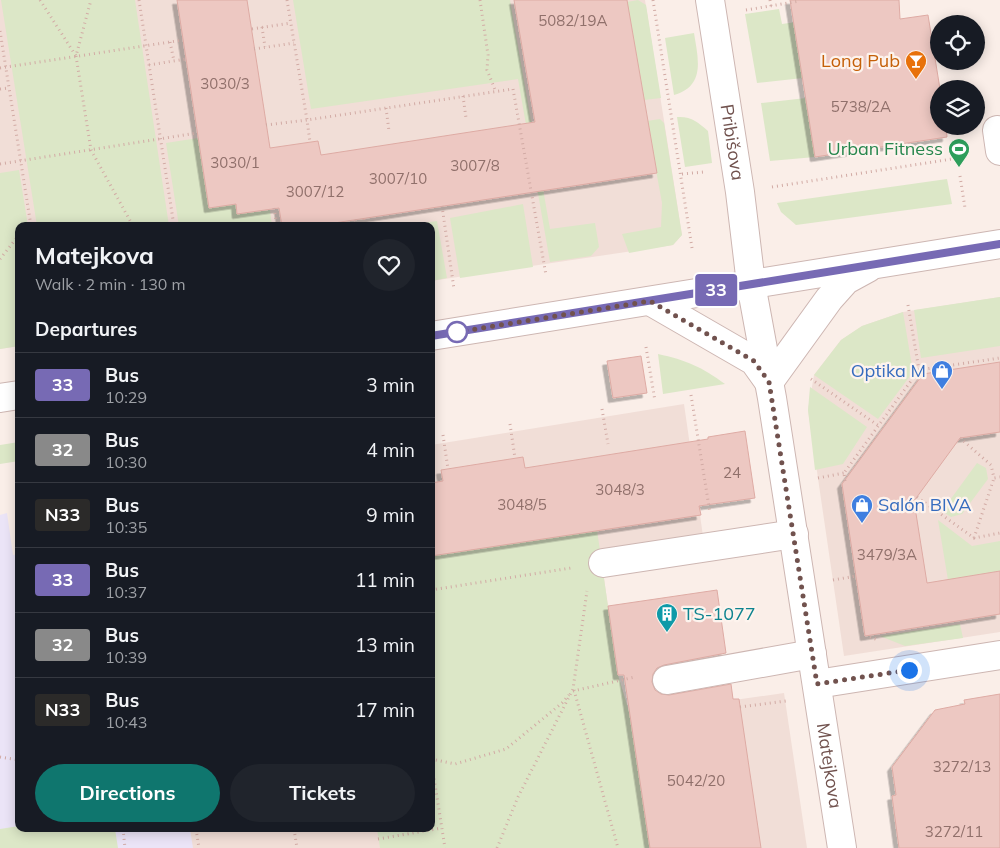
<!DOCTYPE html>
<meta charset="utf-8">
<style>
body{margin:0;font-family:Mulish,sans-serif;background:#20242c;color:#f1f3f6;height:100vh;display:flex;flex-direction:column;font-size:19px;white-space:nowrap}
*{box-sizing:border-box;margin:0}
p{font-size:16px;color:#9ea1a6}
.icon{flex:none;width:28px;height:28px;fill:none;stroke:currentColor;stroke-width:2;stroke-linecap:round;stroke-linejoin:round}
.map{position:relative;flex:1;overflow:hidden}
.sheet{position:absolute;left:15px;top:222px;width:420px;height:610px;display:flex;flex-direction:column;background:#171b24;border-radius:10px;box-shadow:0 2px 12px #0003}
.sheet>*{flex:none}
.badge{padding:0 10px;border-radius:4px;font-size:18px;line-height:32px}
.controls{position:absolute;left:930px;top:15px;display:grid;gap:10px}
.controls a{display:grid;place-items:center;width:55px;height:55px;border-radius:50%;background:#171b24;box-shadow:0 2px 12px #0003;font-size:25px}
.you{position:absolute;width:25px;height:25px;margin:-12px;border:4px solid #fff;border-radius:50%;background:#1a73e8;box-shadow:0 0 0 8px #1a73e833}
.map>.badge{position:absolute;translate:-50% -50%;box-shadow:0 0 0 2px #fff}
h2{padding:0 20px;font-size:19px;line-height:45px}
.round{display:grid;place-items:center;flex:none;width:52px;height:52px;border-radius:26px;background:#20242c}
.head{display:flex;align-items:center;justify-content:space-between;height:85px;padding:0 20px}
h1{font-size:24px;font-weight:700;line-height:38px}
.action{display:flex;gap:10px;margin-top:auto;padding:10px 20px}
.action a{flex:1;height:58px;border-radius:30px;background:#0f766e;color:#fff;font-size:20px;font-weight:700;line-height:58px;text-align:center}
.action a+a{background:#20242c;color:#f1f3f6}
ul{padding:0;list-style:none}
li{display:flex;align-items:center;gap:15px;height:65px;padding:0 20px;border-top:1px solid #363941}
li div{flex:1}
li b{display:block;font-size:19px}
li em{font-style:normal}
li .badge{min-width:55px;font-weight:700;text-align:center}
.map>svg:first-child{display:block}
.residential{fill:#f1ded7}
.education{fill:#ebe4f7}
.green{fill:#dce7c7}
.building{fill:#edc8c2;stroke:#deaba4;filter:url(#shadow)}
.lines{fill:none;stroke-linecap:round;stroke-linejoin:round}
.minor-casing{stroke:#cdb6b2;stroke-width:30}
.path{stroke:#d2aba5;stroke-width:3;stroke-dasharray:1 4;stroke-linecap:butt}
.minor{stroke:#fff;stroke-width:28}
.line-casing{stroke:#fff;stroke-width:11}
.line{stroke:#776ab4;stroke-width:8}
.walk{stroke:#71524e;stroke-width:5;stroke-dasharray:0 9}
.stop-dot{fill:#fff;stroke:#776ab4;stroke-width:2.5}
.labels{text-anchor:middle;stroke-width:4.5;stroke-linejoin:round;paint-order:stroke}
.number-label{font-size:15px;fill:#90706b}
.food-label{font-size:18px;fill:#c56008;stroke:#fdf3ed;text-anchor:end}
.street-label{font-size:18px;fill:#71524e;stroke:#fdf3ed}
.leisure-label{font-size:18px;fill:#27864d;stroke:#fdf3ed;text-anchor:end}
.shop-label{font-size:18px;fill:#366cbe;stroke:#fdf3ed;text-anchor:end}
.culture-label{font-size:18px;fill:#0d838f;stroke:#fdf3ed;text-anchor:start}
</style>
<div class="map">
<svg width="1000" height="848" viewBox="0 0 1000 848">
<defs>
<filter id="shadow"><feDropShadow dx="-4.5" dy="4.5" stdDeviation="0" flood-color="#0004"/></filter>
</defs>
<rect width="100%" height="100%" fill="#faeee8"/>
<path class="residential" d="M 0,0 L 645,0 L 682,235 L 673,245 L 431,281 L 431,226 L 19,226 L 19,346 L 0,349 Z
M 1000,297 L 1000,632 L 844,656 L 808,410 L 814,375 L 841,340 L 862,326 L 903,312 Z
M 684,404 L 704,543 L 601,558 L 618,675 L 630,715 L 784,693 L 807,848 L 190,848 L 188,829 L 431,829 L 431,445 Z"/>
<path class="education" d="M 7,513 L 13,555 L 19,554 L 19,829 L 190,829 L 193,848 L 0,848 L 0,515 Z"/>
<path class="green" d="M 1,0 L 135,0 L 169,226 L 37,226 Z
M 293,0 L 510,0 L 550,229 L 595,223 L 599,247 L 591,256 L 550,262 L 518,79 L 311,109 Z
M 638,0 L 646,5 L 661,98 L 644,100 L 627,2 Z
M 779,9 L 782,24 L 803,21 L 803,78 L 757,83 L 745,14 Z
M 694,33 C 698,58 706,86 674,95 L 665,38 Z
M 806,98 L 815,157 L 770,161 L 761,103 Z
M 677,117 C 691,116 698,122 708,131 L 712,163 L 685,167 Z
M 660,119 L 664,123 L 682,235 L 673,245 L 629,253 L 622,234 L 661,227 L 662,203 L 647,121 Z
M 198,138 L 209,208 L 236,204 L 238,214 L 270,210 L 272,226 L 179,226 L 166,143 Z
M 19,170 L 28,226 L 19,226 L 19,346 L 0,349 L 0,173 Z
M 947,179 L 952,204 L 796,225 L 781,212 L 777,203 Z
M 523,204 L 533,267 L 460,278 L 450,218 Z
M 437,221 L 447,278 L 431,281 L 431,226 L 403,226 Z
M 1000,297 L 1000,346 L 921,358 L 914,310 Z
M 903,312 L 913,372 L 878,419 L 814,375 L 841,340 L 862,326 Z
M 658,354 C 686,360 702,367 725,384 L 663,394 Z
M 810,387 L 867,427 L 843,464 L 815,470 L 808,410 Z
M 19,442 L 19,461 L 0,464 L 0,445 Z
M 977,463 L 986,468 L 988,479 L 962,514 L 951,517 L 942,511 Z
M 938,520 L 972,546 L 1000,541 L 1000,571 L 948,580 Z
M 597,530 L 618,675 L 630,715 L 650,848 L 380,848 L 377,829 L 431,829 L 431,556 Z
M 960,624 L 963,638 L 905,646 L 880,636 Z
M 19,826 L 19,829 L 115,829 L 118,848 L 0,848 L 0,829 Z"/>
<path class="building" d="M 177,0 L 247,0 L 270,148 L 318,141 L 321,155 L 535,122 L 514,0 L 627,0 L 657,173 L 315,226 L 282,226 L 279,208 L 237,214 L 236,204 L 209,208 Z
M 790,0 L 899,0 L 900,19 L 928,15 L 940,89 L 939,126 L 946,126 L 947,137 L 815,157 Z
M 641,356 L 647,393 L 613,398 L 607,361 Z
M 1000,362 L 1000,432 L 960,438 L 914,501 L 927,583 L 1000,571 L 1000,614 L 865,636 L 842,484 L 923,374 Z
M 745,431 L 755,498 L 699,506 L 701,515 L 431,556 L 431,483 L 443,481 L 441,470 L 523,457 L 525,468 L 708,439 L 708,437 Z
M 717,590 L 726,653 L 664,665 L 657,668 L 653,674 L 652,682 L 655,690 L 661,694 L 669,695 L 731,684 L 733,699 L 739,699 L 761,848 L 650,848 L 624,675 L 618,675 L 608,606 Z
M 1000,694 L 1000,848 L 899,848 L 892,796 L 896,795 L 892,767 L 935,710 L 965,704 L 964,700 Z"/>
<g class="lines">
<g class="minor-casing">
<g id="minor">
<path id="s1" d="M 710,0 L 740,192 L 751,284 L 772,398 L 842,848"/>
<path d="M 997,130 L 1000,151"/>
<path d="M 650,301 L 754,361 L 769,382"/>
<path d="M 431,336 L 1000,244"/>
<path d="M 769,382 L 829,299 L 846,280 L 868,268"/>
<path d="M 0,398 L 19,395"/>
<path d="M 603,563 L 794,534"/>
<path d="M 667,680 L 812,654"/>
<path d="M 817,684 L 1000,655"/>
</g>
</g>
<path class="path" d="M 40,0 L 76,56 L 91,0
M 139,0 L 174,226
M 287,0 L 307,120 L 513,89 L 546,275
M 480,0 L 488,55 L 487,70 L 496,92
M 653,0 L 692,248
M 770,0 L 771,6
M 746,10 L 800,1
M 262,27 L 265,47
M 252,29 L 291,23
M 0,31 L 31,226
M 170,42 L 174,61
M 254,49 L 294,43
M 76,56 L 91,150 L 133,226
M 149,65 L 186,59
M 0,68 L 183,40
M 0,89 L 9,88
M 463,96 L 466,118
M 386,108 L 389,131
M 266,125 L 307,120 L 310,142
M 0,164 L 197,133
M 682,174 L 704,172
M 960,176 L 965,208
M 772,187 L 965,157 L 965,154
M 442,206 L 454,289
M 274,208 L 277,226
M 364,219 L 364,226
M 355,220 L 359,226
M 0,259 L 19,235
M 908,305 L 919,370
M 646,347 L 655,401
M 811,379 L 879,426
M 691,395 L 710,513
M 602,409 L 608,444
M 510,424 L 515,458
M 443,435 L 448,469
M 960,438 L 991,465 L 994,478 L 1000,477
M 818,478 L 844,473
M 845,481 L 844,473 L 919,370 L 1000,358
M 917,497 L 974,538 L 1000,533
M 974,538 L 994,478
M 19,545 L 19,553
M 833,580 L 856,576
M 431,590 L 571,568
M 870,637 L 878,640
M 574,690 L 618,848
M 573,691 L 635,677
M 740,707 L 786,701
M 0,757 L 19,760
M 431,759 L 455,764 L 506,749 L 562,703 L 569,695
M 431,759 L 445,848
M 123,829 L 125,848
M 196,829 L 199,848
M 294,829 L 297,848
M 378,839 L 442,828
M 497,848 L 518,797 L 573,689 L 587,591"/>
<use href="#minor" class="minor"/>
</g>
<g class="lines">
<g class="line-casing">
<path id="line" d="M 431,336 L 1000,244"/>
</g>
<use href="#line" class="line"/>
<path class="walk" d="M 457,332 L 650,301 L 754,361 L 769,382 L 817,684 L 909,670"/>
</g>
<defs>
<g id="bar-pin" transform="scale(1.125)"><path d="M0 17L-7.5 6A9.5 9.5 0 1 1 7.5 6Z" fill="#e8710a" stroke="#fdf3ed"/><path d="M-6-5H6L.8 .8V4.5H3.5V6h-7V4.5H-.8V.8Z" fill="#fff"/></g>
<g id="stadium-pin" transform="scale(1.125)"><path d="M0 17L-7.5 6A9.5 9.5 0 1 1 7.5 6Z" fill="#2e9e5b" stroke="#fdf3ed"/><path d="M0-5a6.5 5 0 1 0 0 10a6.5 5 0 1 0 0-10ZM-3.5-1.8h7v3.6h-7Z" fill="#fff"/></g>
<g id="shop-pin" transform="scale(1.125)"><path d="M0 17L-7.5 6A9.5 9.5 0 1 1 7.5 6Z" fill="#3f7fe0" stroke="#fdf3ed"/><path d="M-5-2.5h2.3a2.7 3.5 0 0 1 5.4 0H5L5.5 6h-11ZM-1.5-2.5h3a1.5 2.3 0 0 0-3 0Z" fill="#fff"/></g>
<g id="building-pin" transform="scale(1.125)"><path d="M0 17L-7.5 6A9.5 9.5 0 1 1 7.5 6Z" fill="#0f9aa8" stroke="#fdf3ed"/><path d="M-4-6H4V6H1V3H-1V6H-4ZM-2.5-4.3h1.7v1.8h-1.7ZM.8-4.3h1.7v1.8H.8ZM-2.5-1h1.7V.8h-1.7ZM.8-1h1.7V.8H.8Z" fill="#fff"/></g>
</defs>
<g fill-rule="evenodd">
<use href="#bar-pin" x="916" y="61"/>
<use href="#stadium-pin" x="959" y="149"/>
<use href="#shop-pin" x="942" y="371"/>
<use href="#shop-pin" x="862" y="505"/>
<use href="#building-pin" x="667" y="614"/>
</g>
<circle class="stop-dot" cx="457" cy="332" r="10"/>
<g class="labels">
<g class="number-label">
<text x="573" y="26">5082/19A</text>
<text x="225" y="89">3030/3</text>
<text x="861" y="112">5738/2A</text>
<text x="235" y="168">3030/1</text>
<text x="475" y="171">3007/8</text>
<text x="398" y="184">3007/10</text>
<text x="315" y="197">3007/12</text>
<text x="732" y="478">24</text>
<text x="620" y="495">3048/3</text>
<text x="522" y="510">3048/5</text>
<text x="887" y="560">3479/3A</text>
<text x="962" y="772">3272/13</text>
<text x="696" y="786">5042/20</text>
<text x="954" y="837">3272/11</text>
</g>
<g class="food-label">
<text x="900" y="67">Long Pub</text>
</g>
<g class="street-label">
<text dy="6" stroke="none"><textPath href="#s1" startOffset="144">Pribišova</textPath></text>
<text dy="6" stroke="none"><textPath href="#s1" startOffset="775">Matejkova</textPath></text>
</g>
<g class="leisure-label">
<text x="943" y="155">Urban Fitness</text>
</g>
<g class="shop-label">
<text x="926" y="377">Optika M</text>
<text x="878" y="511" text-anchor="start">Salón BIVA</text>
</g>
<g class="culture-label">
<text x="683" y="620">TS-1077</text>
</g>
</g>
</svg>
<div class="controls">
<a><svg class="icon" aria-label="locate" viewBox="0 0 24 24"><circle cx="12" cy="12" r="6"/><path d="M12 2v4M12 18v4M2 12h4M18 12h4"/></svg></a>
<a><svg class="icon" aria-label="layers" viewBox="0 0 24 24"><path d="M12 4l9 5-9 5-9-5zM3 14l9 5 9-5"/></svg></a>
</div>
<div class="you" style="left:909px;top:670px"></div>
<b class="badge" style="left:716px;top:290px;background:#776ab4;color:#fff">33</b>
<section class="sheet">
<div class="head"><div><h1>Matejkova</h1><p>Walk · 2 min · 130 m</p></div><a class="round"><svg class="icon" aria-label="heart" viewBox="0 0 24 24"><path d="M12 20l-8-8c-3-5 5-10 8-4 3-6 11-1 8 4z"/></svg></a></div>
<h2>Departures</h2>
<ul>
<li><span class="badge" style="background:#776ab4;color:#fff">33</span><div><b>Bus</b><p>10:29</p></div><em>3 min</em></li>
<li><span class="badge" style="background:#898989;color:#fff">32</span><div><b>Bus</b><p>10:30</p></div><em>4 min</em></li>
<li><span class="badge" style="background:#2b2a29;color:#fff">N33</span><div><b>Bus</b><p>10:35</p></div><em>9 min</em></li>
<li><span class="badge" style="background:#776ab4;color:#fff">33</span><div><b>Bus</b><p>10:37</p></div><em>11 min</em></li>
<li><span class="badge" style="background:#898989;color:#fff">32</span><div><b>Bus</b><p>10:39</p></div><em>13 min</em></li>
<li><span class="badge" style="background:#2b2a29;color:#fff">N33</span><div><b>Bus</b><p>10:43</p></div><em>17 min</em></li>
</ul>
<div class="action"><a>Directions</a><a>Tickets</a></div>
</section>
</div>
